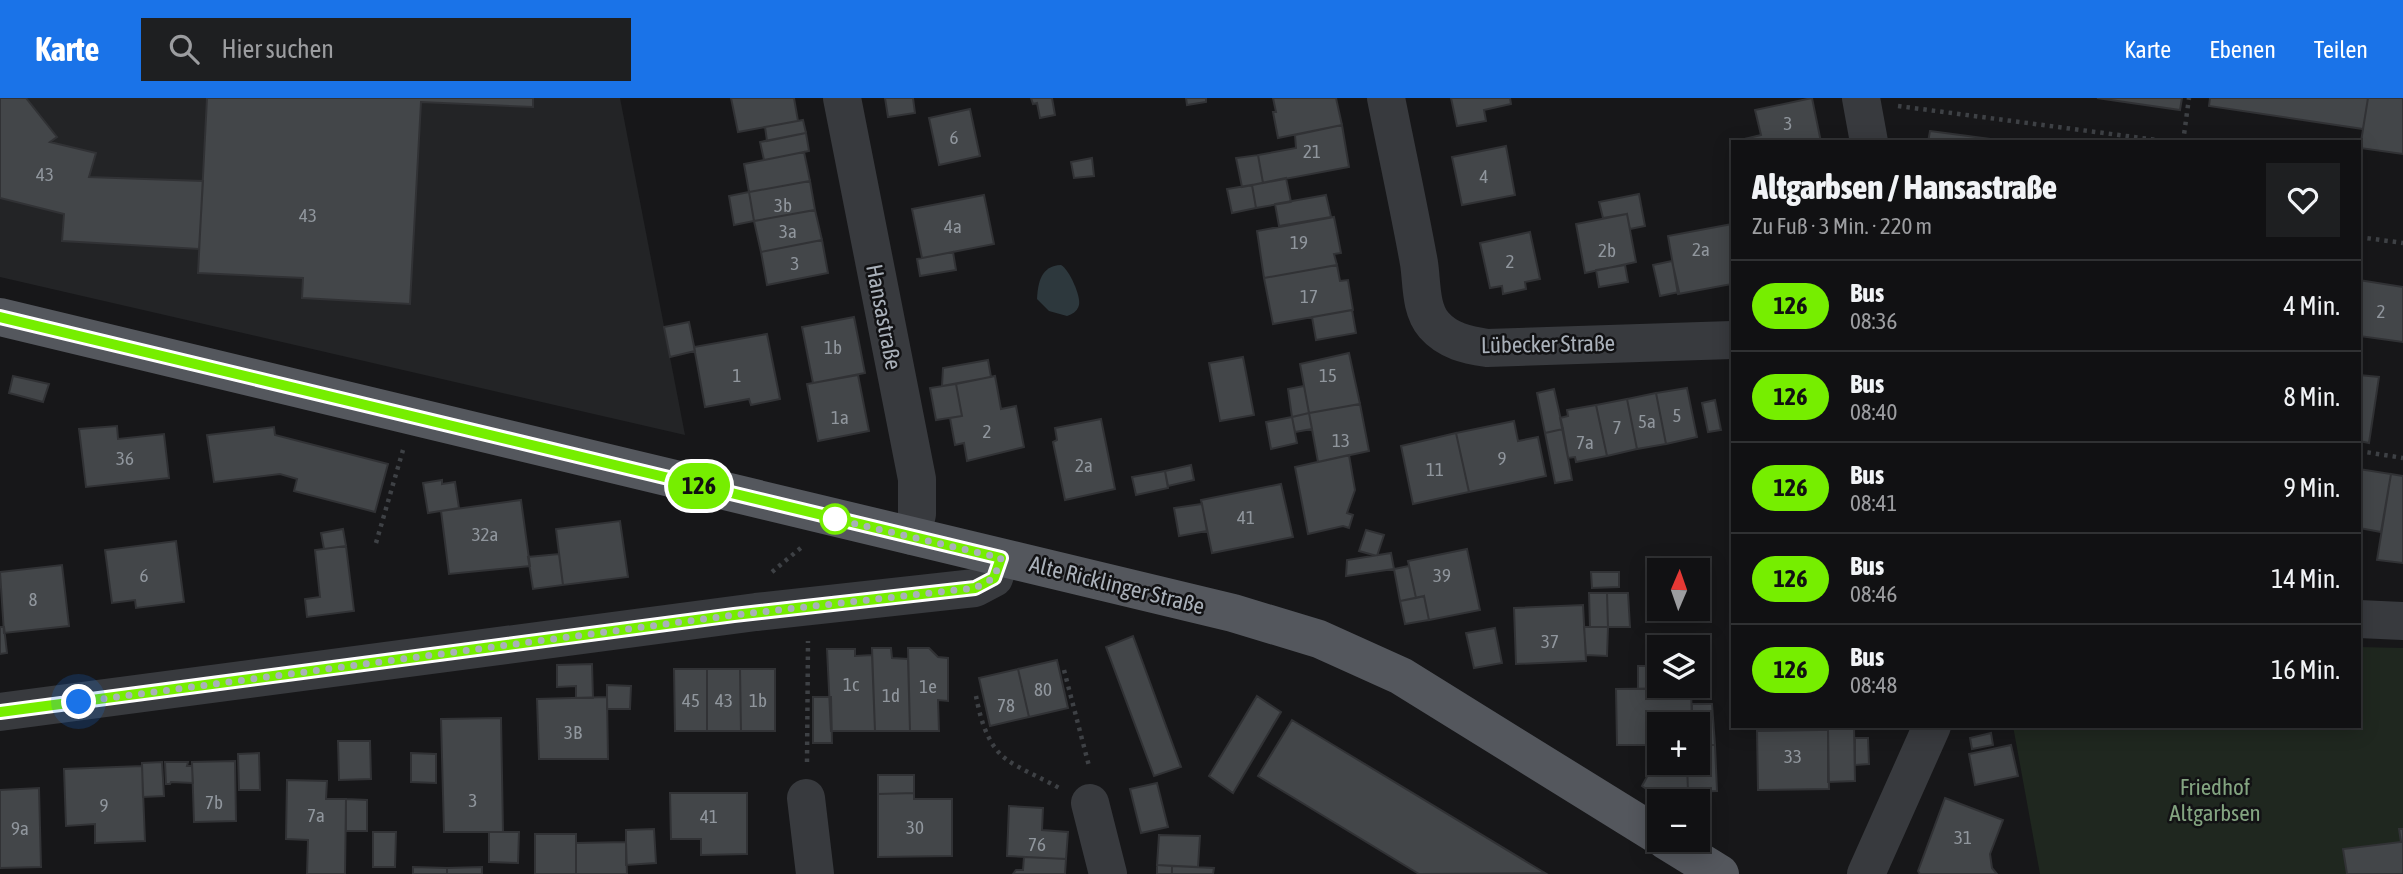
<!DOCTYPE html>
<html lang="de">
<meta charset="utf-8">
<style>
body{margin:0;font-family:"Asap Condensed",sans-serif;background:#1e1f21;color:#f1f3f6;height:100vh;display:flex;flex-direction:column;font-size:26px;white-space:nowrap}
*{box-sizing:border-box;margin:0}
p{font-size:23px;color:#9c9da0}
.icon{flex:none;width:38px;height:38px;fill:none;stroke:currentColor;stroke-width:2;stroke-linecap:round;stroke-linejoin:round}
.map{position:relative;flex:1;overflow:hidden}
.drawer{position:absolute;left:1731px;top:42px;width:630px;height:588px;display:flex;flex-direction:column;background:#111113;border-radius:0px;box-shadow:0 4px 18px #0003,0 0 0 2px #303133}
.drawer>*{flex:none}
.badge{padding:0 14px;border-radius:23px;font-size:24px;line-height:46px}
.needle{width:46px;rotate:2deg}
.controls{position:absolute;left:1647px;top:460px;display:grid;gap:14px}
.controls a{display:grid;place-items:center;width:63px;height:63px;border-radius:0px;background:#111113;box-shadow:0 4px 18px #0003,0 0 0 2px #303133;font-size:35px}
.you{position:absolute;width:35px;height:35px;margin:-18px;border:5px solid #fff;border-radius:50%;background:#1a73e8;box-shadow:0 0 0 10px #1a73e833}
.map>.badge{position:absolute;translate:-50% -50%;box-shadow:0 0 0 4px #fff}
.round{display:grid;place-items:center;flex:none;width:74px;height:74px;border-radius:0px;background:#1e1f21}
.headline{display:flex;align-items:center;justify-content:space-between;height:119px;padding:0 21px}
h1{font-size:33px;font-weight:800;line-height:52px}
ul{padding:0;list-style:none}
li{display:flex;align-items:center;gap:21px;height:91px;padding:0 21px;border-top:2px solid #303133}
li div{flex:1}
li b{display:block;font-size:26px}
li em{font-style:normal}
li .badge{min-width:77px;font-weight:700;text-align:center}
header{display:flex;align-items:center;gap:42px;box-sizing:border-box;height:98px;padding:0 35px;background:#1a73e8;color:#fff}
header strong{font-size:33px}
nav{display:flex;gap:38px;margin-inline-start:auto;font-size:24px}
.search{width:490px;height:63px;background:#1e1f21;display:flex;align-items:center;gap:18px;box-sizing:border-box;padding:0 24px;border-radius:0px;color:#9c9da0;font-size:26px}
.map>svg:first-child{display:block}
.built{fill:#232426}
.green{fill:#1f271f}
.water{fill:#2d383d}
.building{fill:#434649;stroke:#313235;stroke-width:2}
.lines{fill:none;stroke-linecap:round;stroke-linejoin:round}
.path{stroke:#3e4145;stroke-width:4.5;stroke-dasharray:3.5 5;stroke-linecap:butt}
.minor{stroke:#383a3e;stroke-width:38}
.major{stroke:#54575d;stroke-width:38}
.line-casing{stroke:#fff;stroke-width:16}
.line{stroke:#76ee00;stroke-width:10}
.walk{stroke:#a9b0b9;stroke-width:7;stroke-dasharray:0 12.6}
.stop-dot{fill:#fff;stroke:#76ee00;stroke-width:3.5}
.labels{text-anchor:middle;stroke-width:5;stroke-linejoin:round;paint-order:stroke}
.number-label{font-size:19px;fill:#90969d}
.street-label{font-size:23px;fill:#a9b0b9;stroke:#121214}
.park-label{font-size:23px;fill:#83a480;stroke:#121214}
</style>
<header>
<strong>Karte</strong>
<div class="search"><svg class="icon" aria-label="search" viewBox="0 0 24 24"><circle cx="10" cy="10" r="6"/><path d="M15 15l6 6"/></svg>Hier suchen</div>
<nav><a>Karte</a><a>Ebenen</a><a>Teilen</a></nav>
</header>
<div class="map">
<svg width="2403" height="776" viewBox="0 0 2403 776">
<rect width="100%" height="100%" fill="#171719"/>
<path class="built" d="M 0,0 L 620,0 L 685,337 L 0,179 Z"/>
<path class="green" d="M 2359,549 L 2403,550 L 2403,776 L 2040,776 L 2013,628 L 2359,628 Z"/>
<path class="water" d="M 1061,167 C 1069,171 1081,198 1079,207 C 1077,214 1072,216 1067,218 L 1049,213 L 1037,201 C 1038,184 1041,168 1061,167 Z"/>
<path class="building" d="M 0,0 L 26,0 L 57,39 L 50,44 L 96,55 L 89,79 L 203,83 L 199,151 L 62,143 L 64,116 L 0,100 Z
M 207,0 L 533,0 L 533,9 L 421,4 L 410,206 L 302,200 L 303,180 L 198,175 Z
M 731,0 L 794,0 L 798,23 L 738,34 Z
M 885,0 L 913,0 L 915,15 L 888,19 Z
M 1031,0 L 1052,0 L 1055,17 L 1040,20 L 1037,5 L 1033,6 Z
M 1186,0 L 1206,0 L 1206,4 L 1187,7 Z
M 1273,0 L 1336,0 L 1342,27 L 1278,40 L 1273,14 L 1276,14 Z
M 1451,0 L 1510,0 L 1511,6 L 1484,12 L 1486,23 L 1457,28 Z
M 1812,0 L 1821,44 L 1744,44 L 1744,41 L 1761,37 L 1755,12 Z
M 2097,0 L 2182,0 L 2180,12 Z
M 2210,0 L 2368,0 L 2363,31 L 2209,8 Z
M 2368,0 L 2403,0 L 2403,56 L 2360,50 Z
M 970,11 L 980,58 L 939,67 L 929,20 Z
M 803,22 L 806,35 L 767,43 L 765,29 Z
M 1342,27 L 1349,69 L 1263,85 L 1258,57 L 1296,50 L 1295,37 Z
M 1930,33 L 1968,38 L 2013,44 L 1928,44 Z
M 806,35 L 809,53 L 764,62 L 760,44 Z
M 1506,48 L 1515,97 L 1462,107 L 1452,59 Z
M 804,54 L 810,83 L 749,94 L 744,66 Z
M 1258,57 L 1263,85 L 1242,89 L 1236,60 Z
M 1092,60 L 1094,78 L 1074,80 L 1071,64 Z
M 1286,80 L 1291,104 L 1256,110 L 1252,87 Z
M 810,83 L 815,112 L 754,123 L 749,94 Z
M 1252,87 L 1256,110 L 1232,115 L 1227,91 Z
M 749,94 L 754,123 L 734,127 L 729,98 Z
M 1639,96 L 1645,128 L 1630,131 L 1627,116 L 1603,120 L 1599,104 Z
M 984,97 L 994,146 L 922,160 L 912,111 Z
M 1326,97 L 1331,119 L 1279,128 L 1275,106 Z
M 815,112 L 822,142 L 761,154 L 754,123 Z
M 1627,116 L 1636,164 L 1585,175 L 1576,126 Z
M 1334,119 L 1341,155 L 1334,156 L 1337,167 L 1264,180 L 1257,133 Z
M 1732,126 L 1732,186 L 1678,196 L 1668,138 Z
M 1530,134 L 1540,181 L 1525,184 L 1526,191 L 1503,196 L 1502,188 L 1490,190 L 1480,145 Z
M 822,142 L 828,175 L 767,187 L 761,154 Z
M 953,154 L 956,172 L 920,178 L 917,161 Z
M 1672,163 L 1679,194 L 1660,198 L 1653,167 Z
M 1337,167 L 1340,183 L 1348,182 L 1353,212 L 1273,226 L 1264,180 Z
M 1625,167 L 1628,184 L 1599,189 L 1596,172 Z
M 2359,182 L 2403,189 L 2403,244 L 2359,238 Z
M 1352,212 L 1356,235 L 1316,242 L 1312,219 Z
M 854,219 L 865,275 L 813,285 L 802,229 Z
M 689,224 L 695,253 L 670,259 L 664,229 Z
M 767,236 L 780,301 L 751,307 L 749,301 L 705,309 L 694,249 Z
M 1349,255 L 1360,306 L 1309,315 L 1300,266 Z
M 1243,259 L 1254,317 L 1220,323 L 1209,265 Z
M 988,262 L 991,279 L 942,288 L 943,270 Z
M 858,277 L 869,333 L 818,343 L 807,286 Z
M 2359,277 L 2379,279 L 2369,345 L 2359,343 Z
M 13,278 L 49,286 L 43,304 L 9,295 Z
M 995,278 L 1001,311 L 1016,308 L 1024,349 L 967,363 L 964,345 L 955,347 L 950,320 L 962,318 L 956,286 Z
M 956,286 L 962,318 L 936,322 L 930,290 Z
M 1304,288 L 1309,315 L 1292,319 L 1288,291 Z
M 1687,290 L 1697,339 L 1666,346 L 1656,295 Z
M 1554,291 L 1563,331 L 1545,335 L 1537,295 Z
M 1656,295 L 1666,346 L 1637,351 L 1627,301 Z
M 1627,301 L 1637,351 L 1607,358 L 1596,307 Z
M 1715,302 L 1721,332 L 1708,334 L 1702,305 Z
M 1360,306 L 1369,353 L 1318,364 L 1309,315 Z
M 1596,307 L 1607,358 L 1576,364 L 1575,359 L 1568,360 L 1560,320 L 1568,318 L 1567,312 Z
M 1309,315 L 1312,331 L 1295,334 L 1292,319 Z
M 1292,319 L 1297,345 L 1271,351 L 1266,324 Z
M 1101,321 L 1115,391 L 1065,402 L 1053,344 L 1057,342 L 1055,330 Z
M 1514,323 L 1518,343 L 1538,339 L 1546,378 L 1469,394 L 1456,335 Z
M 117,328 L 118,341 L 164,336 L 169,380 L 86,389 L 79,331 Z
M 274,329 L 275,337 L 388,366 L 375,414 L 294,393 L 297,381 L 280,376 L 214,384 L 207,337 Z
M 1563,331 L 1572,382 L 1555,385 L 1545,335 Z
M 1456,335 L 1469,394 L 1413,406 L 1401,348 Z
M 1349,357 L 1355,392 L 1347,415 L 1353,417 L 1349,430 L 1343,428 L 1308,436 L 1295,369 Z
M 1191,367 L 1194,382 L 1168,388 L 1165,373 Z
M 2359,371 L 2391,376 L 2381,434 L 2359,430 Z
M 1165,373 L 1168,390 L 1136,397 L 1132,379 Z
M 2391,376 L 2403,378 L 2403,465 L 2377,462 Z
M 442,382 L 442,386 L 455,384 L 459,410 L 428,415 L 423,385 Z
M 1281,386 L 1293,439 L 1212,455 L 1201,402 Z
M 521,402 L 530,468 L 449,476 L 441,413 Z
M 1202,406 L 1207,433 L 1179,438 L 1174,410 Z
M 620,423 L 628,479 L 563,487 L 556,431 Z
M 343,431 L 346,448 L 324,451 L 321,435 Z
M 1366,432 L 1384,437 L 1377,458 L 1359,453 Z
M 176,443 L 184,504 L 136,510 L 135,502 L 112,505 L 105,452 Z
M 346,448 L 354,513 L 307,519 L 305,501 L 320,499 L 315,452 Z
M 1467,451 L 1480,512 L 1429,522 L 1424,498 L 1416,500 L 1408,463 Z
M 1391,455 L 1394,471 L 1346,478 L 1347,462 Z
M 559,456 L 563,487 L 533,491 L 528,459 Z
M 62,467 L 69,528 L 4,535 L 0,474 Z
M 1409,468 L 1416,500 L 1400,503 L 1394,471 Z
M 1591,474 L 1619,474 L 1619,489 L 1592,490 Z
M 1589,495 L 1607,495 L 1608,529 L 1590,529 Z
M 1607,495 L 1628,495 L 1630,529 L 1608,529 Z
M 1424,498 L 1429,522 L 1405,526 L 1400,503 Z
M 1730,505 L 1732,505 L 1732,578 Z
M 1583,507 L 1586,563 L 1516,566 L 1514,510 Z
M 0,529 L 4,529 L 7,555 L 0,556 Z
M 1584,529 L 1608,529 L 1607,558 L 1586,557 Z
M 1495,530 L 1502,565 L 1474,570 L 1466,535 Z
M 1133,538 L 1181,669 L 1154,678 L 1106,549 Z
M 872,550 L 891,550 L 892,560 L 908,561 L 910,633 L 875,633 Z
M 908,550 L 929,550 L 938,559 L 948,560 L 948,603 L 938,602 L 939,633 L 910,633 Z
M 827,551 L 855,551 L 855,558 L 872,557 L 875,633 L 831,633 Z
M 1057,562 L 1068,610 L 1029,619 L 1018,571 Z
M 592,566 L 593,600 L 576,600 L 576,588 L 557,589 L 557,567 Z
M 1638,568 L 1659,568 L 1659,588 L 1672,588 L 1672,591 L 1638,591 Z
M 674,571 L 707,571 L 707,633 L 675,633 Z
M 707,571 L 740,571 L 741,633 L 707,633 Z
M 740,571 L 775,571 L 775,633 L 741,633 Z
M 1018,571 L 1029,619 L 990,628 L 979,580 Z
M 607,587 L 631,588 L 630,611 L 607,611 Z
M 1691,590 L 1692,626 L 1659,626 L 1659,647 L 1617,647 L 1616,591 Z
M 1257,598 L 1281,614 L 1233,695 L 1209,678 Z
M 607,599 L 608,661 L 539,661 L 537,601 Z
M 813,599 L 831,599 L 832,645 L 813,645 Z
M 1692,606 L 1712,606 L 1715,647 L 1698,647 L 1698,626 L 1692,626 Z
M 501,620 L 503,734 L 444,734 L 441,621 Z
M 1292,622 L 1335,648 L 1545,775 L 1419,776 L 1258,678 Z
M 1819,628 L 1854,628 L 1855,683 L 1828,684 L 1828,632 L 1819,632 Z
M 1819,632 L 1828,632 L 1829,691 L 1758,692 L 1757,633 Z
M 1991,635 L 1993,647 L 1972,651 L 1970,640 Z
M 1855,640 L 1868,640 L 1869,666 L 1855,667 Z
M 338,643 L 370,643 L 371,681 L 339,682 Z
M 1698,647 L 1715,647 L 1717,693 L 1688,694 L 1687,665 L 1698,665 Z
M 2011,647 L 2018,678 L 1975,687 L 1969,656 Z
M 259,655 L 260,692 L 239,692 L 238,656 Z
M 411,655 L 436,656 L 436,685 L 411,684 Z
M 235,663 L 236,723 L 194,724 L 192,664 Z
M 162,664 L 164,698 L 143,699 L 142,665 Z
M 165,664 L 188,664 L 187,668 L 192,668 L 193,685 L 171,684 L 170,686 L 166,686 Z
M 1655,664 L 1687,665 L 1688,694 L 1682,704 L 1665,704 L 1642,688 Z
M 142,668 L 145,743 L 95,745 L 95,726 L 66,728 L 64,671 Z
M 878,677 L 914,677 L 914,695 L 878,696 Z
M 287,682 L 327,683 L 326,701 L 346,701 L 345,776 L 307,776 L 308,742 L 286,741 Z
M 1157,685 L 1168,729 L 1141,735 L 1130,691 Z
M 39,690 L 41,769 L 0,770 L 0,692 Z
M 670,695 L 747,695 L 747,756 L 701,757 L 701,741 L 671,741 Z
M 914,695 L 914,701 L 952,701 L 952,758 L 878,759 L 878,696 Z
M 1945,700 L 2003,722 L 1990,756 L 1992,770 L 1997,776 L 1920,776 L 1918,773 Z
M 346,701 L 367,702 L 367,733 L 346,733 Z
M 1009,708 L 1043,710 L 1042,732 L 1068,734 L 1066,761 L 1007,758 Z
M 654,731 L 656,765 L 626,767 L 626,732 Z
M 2399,731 L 2403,731 L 2403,776 L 2347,776 L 2343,751 L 2401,744 Z
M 373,734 L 396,734 L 395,769 L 373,769 Z
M 489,734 L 519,734 L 518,765 L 489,764 Z
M 535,736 L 576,736 L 576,776 L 535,776 Z
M 1159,737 L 1200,738 L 1198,769 L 1157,767 Z
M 626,744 L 627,776 L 576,776 L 576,745 Z
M 1024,759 L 1066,761 L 1065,776 L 1013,776 L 1016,772 L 1023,772 Z
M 1157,767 L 1172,768 L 1172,776 L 1157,776 Z
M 1172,768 L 1214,770 L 1213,776 L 1172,776 Z
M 413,769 L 447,770 L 447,776 L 413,776 Z
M 482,769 L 482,776 L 447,776 L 447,770 Z"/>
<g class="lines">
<path class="path" d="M 1898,8 L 2172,44
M 2183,44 L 2189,0
M 2359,139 L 2403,145
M 2359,353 L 2403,360
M 376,445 L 403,352
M 772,474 L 803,448
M 1064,572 L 1089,668
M 976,598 C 980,619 987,647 1006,661 C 1021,672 1042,680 1059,690
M 807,664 L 808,543"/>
<path class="minor" d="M 842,0 L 917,381 L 917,416 L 912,438
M 1386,0 C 1397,55 1409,110 1419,165 C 1422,184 1420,211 1434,227 C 1448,243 1467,247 1487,250 L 1732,242
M 1861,0 L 1869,44
M 2359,521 L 2403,523
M 0,614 L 756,514 L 975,490 L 994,480 L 1001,460
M 806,700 L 815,776
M 1090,705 L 1108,776
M 1866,776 L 1932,628"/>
<path class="major" d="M 0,219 L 1233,515 L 1319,541 L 1401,578 L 1659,738
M 1665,742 L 1720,776"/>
</g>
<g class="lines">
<g class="line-casing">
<path id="line" d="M 0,219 L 1001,460 L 994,480 L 975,490 L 734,517 L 0,614"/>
</g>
<use href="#line" class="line"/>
<path class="walk" d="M 79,604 L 734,517 L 975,490 L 994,480 L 1001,460 L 835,421"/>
</g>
<circle class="stop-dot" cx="835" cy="421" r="14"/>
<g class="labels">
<g class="number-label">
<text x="1788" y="32">3</text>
<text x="954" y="46">6</text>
<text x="1312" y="60">21</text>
<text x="45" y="83">43</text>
<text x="1484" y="85">4</text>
<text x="783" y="114">3b</text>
<text x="308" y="124">43</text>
<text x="953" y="135">4a</text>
<text x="788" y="140">3a</text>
<text x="1299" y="151">19</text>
<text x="1701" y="158">2a</text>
<text x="1607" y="159">2b</text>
<text x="1510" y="170">2</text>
<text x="795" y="172">3</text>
<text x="1309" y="205">17</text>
<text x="2381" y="220">2</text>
<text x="833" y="256">1b</text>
<text x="737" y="284">1</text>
<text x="1328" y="284">15</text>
<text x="1677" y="324">5</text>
<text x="840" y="326">1a</text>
<text x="1647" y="330">5a</text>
<text x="1617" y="336">7</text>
<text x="987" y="340">2</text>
<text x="1341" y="349">13</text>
<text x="1585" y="351">7a</text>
<text x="125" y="367">36</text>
<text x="1502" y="367">9</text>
<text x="1084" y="374">2a</text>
<text x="1435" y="378">11</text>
<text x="1246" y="426">41</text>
<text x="485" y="443">32a</text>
<text x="144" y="484">6</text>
<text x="1442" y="484">39</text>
<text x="33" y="508">8</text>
<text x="1550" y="550">37</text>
<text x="851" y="593">1c</text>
<text x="928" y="595">1e</text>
<text x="1043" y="598">80</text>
<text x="891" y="604">1d</text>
<text x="691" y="609">45</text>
<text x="724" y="609">43</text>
<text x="758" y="609">1b</text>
<text x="1006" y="614">78</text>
<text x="573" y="641">3B</text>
<text x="1793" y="665">33</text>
<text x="473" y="709">3</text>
<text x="214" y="711">7b</text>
<text x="104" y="714">9</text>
<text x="316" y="724">7a</text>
<text x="709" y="725">41</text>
<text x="915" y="736">30</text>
<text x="20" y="737">9a</text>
<text x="1963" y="746">31</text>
<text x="1037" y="753">76</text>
</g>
<g class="street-label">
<text transform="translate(884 219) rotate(79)" y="8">Hansastraße</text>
<text transform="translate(1548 246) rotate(-1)" y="8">Lübecker Straße</text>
<text transform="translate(1117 487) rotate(14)" y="8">Alte Ricklinger Straße</text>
</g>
<g class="park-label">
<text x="2215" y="697">Friedhof<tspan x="2215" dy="26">Altgarbsen</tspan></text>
</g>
</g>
</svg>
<div class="controls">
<a><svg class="needle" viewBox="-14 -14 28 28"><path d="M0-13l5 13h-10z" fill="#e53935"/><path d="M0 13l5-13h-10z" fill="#9c9da0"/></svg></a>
<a><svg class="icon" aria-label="layers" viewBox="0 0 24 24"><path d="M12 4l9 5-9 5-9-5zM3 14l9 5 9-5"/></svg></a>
<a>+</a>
<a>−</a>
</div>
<div class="you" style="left:79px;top:604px"></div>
<b class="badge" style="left:699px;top:388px;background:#76ee00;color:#111">126</b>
<section class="drawer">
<div class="headline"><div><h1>Altgarbsen / Hansastraße</h1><p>Zu Fuß · 3 Min. · 220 m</p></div><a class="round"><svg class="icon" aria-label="heart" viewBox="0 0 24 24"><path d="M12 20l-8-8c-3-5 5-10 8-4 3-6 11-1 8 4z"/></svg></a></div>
<ul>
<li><span class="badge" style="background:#76ee00;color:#111">126</span><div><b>Bus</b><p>08:36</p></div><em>4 Min.</em></li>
<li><span class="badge" style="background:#76ee00;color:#111">126</span><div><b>Bus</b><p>08:40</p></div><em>8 Min.</em></li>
<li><span class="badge" style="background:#76ee00;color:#111">126</span><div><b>Bus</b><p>08:41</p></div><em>9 Min.</em></li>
<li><span class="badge" style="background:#76ee00;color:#111">126</span><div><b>Bus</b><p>08:46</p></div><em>14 Min.</em></li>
<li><span class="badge" style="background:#76ee00;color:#111">126</span><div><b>Bus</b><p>08:48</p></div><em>16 Min.</em></li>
</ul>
</section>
</div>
